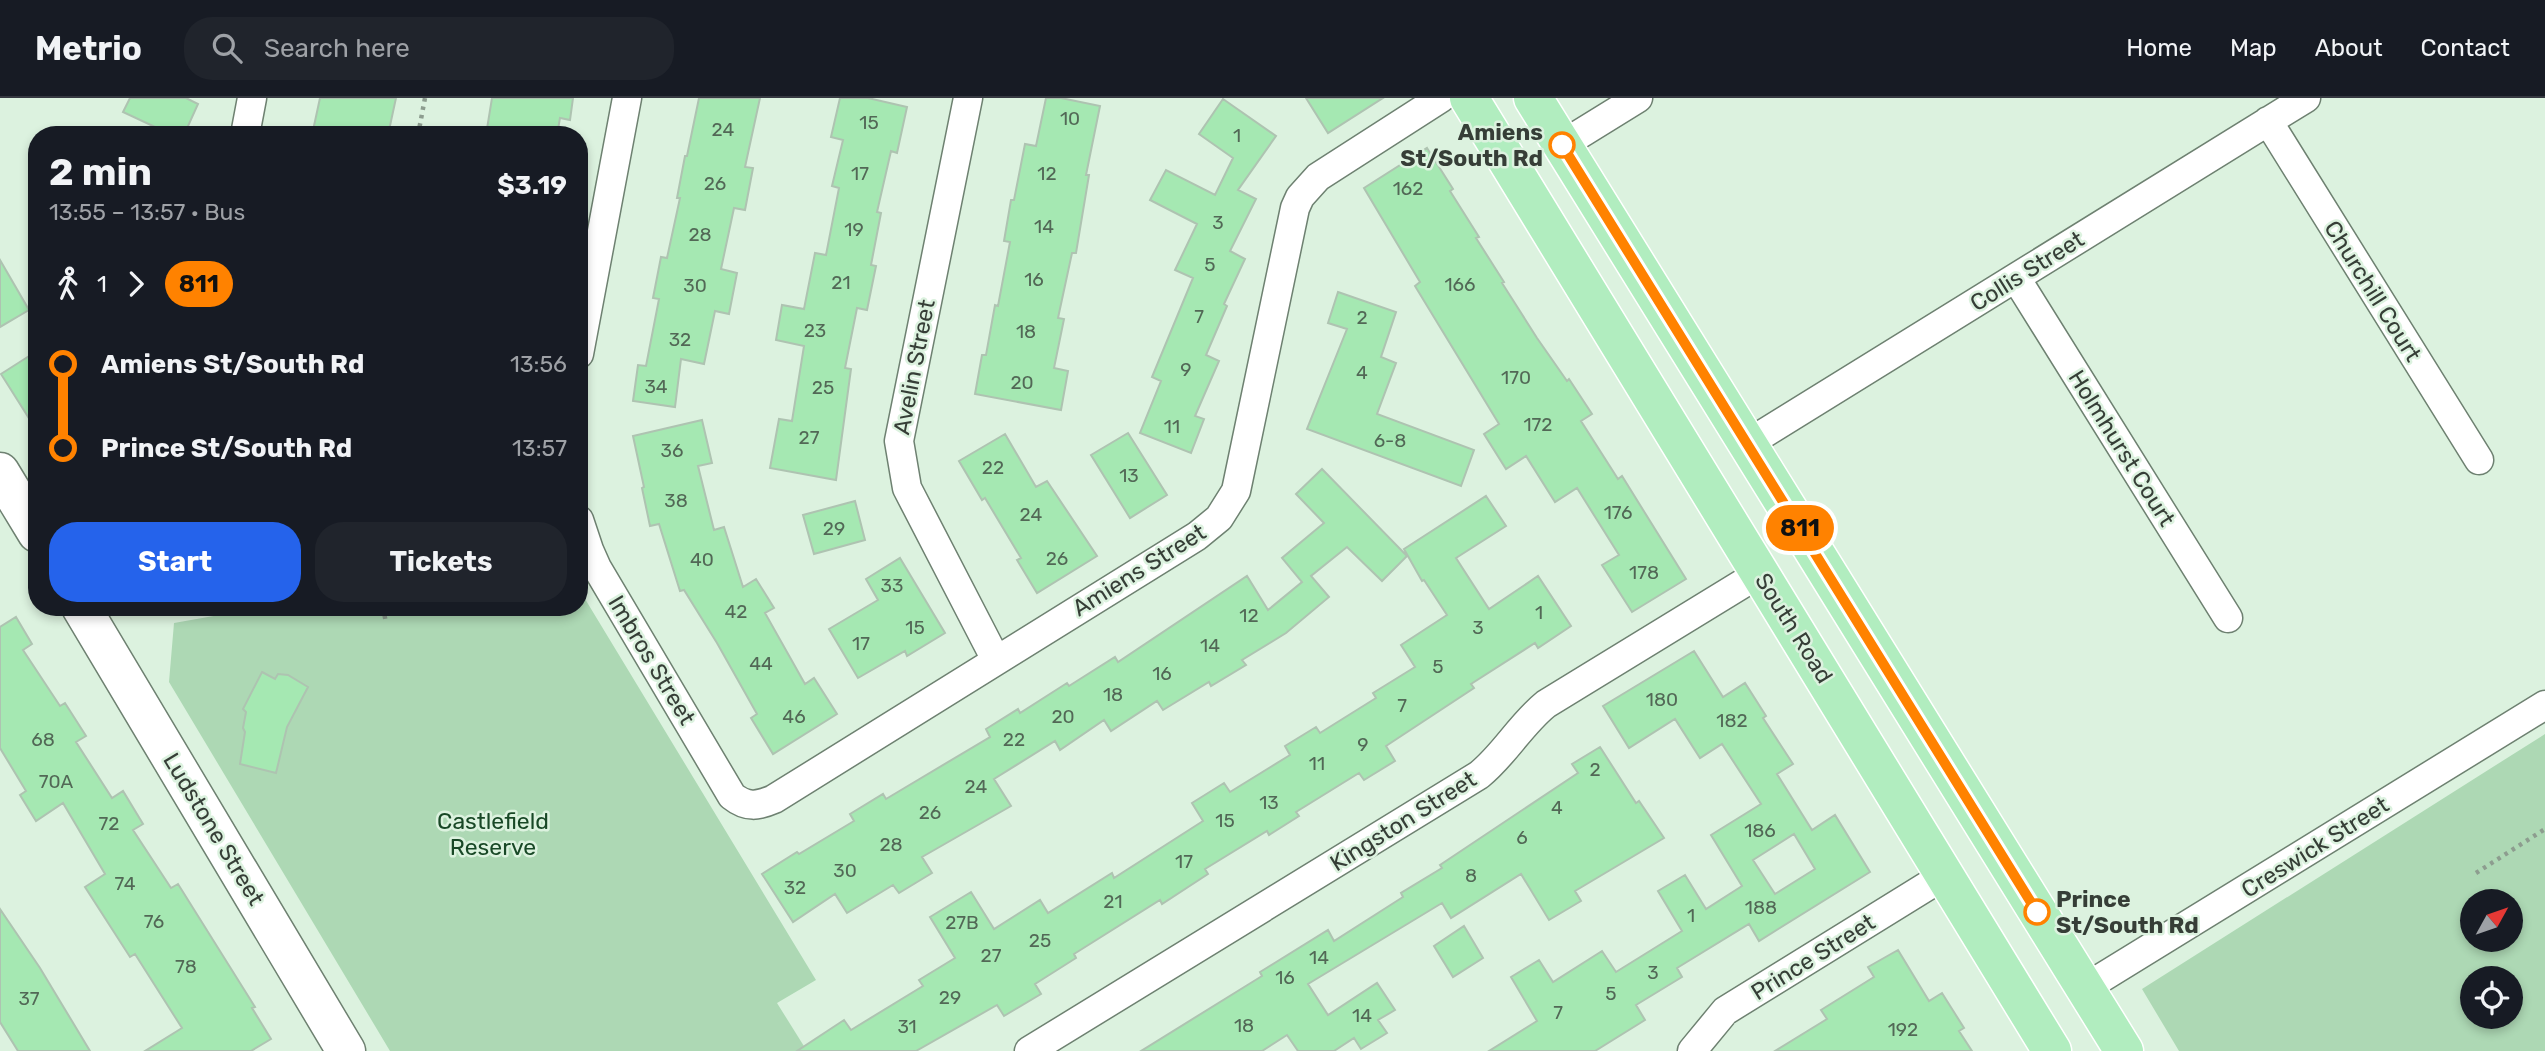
<!DOCTYPE html>
<meta charset="utf-8">
<style>
body{margin:0;font-family:Rubik,sans-serif;background:#20242c;color:#f1f3f6;height:100vh;display:flex;flex-direction:column;font-size:26px;white-space:nowrap}
*{box-sizing:border-box;margin:0}
p{font-size:23px;color:#9ea1a6}
.icon{flex:none;width:38px;height:38px;fill:none;stroke:currentColor;stroke-width:2;stroke-linecap:round;stroke-linejoin:round}
.map{position:relative;flex:1;overflow:hidden}
.drawer{position:absolute;left:28px;top:28px;width:560px;height:490px;display:flex;flex-direction:column;background:#171b24;border-radius:28px;box-shadow:0 4px 10px #0003}
.drawer>*{flex:none}
.badge{padding:0 14px;border-radius:23px;font-size:24px;line-height:46px}
.needle{width:46px;rotate:50deg}
.tools{position:absolute;left:2460px;top:791px;display:grid;gap:14px}
.tools a{display:grid;place-items:center;width:63px;height:63px;border-radius:50%;background:#171b24;box-shadow:0 4px 10px #0003;font-size:35px}
.map>.badge{position:absolute;translate:-50% -50%;box-shadow:0 0 0 4px #fff}
.legs{display:flex;align-items:center;gap:10px;height:77px;padding:0 21px;font-size:23px}
.legs p{margin-inline-start:auto}
.headline{display:flex;align-items:center;justify-content:space-between;height:119px;padding:0 21px}
h1{font-size:38px;font-weight:700;line-height:52px}
.cta{display:flex;gap:14px;margin-top:auto;padding:14px 21px}
.cta a{flex:1;height:80px;border-radius:28px;background:#2563eb;color:#fff;font-size:28px;font-weight:700;line-height:80px;text-align:center}
.cta a+a{background:#20242c;color:#f1f3f6}
ul{padding:0 21px;list-style:none}
li{display:flex;align-items:center;gap:24px;height:84px;font-size:26px}
li i{display:grid;place-items:center;width:10px;height:100%;margin:0 9px;background:currentColor}
li i::after{content:'';width:18px;height:18px;margin:-9px;border:5px solid;border-radius:50%;background:#171b24}
li p{margin-inline-start:auto}
li:first-child i{background:linear-gradient(#0000 50%,currentColor 0)}
li:last-child i{background:linear-gradient(currentColor 50%,#0000 0)}
header{display:flex;align-items:center;gap:42px;box-sizing:border-box;height:98px;padding:0 35px;background:#171b24;border-bottom:2px solid #363941}
header strong{font-size:33px}
nav{display:flex;gap:38px;margin-inline-start:auto;font-size:24px}
.search{width:490px;height:63px;background:#20242c;display:flex;align-items:center;gap:18px;box-sizing:border-box;padding:0 24px;border-radius:28px;color:#9ea1a6;font-size:26px}
.map>svg:first-child{display:block}
.green{fill:#add8b4;fill-rule:evenodd}
.building{fill:#a5e8b2;stroke:#aec3b1;stroke-width:2;fill-rule:evenodd}
.lines{fill:none;stroke-linecap:round;stroke-linejoin:round}
.street-casing{stroke:#6e8171;stroke-width:31}
.secondary-casing{stroke:#6e8171;stroke-width:41}
.primary-casing{stroke:#fff;stroke-width:41}
.path{stroke:#8d9d8f;stroke-width:4.5;stroke-dasharray:3.5 5;stroke-linecap:butt}
.street{stroke:#fff;stroke-width:28}
.secondary{stroke:#fff;stroke-width:38}
.primary{stroke:#b1edbf;stroke-width:38}
.line-1-casing{stroke:#fff;stroke-width:16}
.line-1{stroke:#ff8200;stroke-width:10}
.stop-1-dot{fill:#fff;stroke:#ff8200;stroke-width:3.5}
.labels{text-anchor:middle;stroke-width:5;stroke-linejoin:round;paint-order:stroke}
.number-label{font-size:19px;fill:#526856}
.stop-label{font-size:23px;font-weight:bold;fill:#363e37;stroke:#dcf2df;text-anchor:end}
.street-label{font-size:23px;fill:#363e37;stroke:#dcf2df}
.park-label{font-size:23px;fill:#184826;stroke:#dcf2df}
</style>
<header>
<strong>Metrio</strong>
<div class="search"><svg class="icon" aria-label="search" viewBox="0 0 24 24"><circle cx="10" cy="10" r="6"/><path d="M15 15l6 6"/></svg>Search here</div>
<nav><a>Home</a><a>Map</a><a>About</a><a>Contact</a></nav>
</header>
<div class="map">
<svg width="2545" height="953" viewBox="0 0 2545 953">
<rect width="100%" height="100%" fill="#dcf2df"/>
<path class="green" d="M 579,491 L 816,882 L 777,905 L 807,953 L 390,953 L 169,584 L 174,525 L 264,509 L 579,509 Z
M 2545,636 L 2545,953 L 2179,953 L 2142,891 ZM 2511,803 L 2511,842 L 2473,842 L 2473,803 ZM 2511,880 L 2511,919 L 2473,919 L 2473,880 Z"/>
<path class="building" d="M 130,0 L 186,0 L 198,6 L 184,37 L 172,37 L 123,14 Z
M 320,0 L 396,0 L 388,37 L 312,37 Z
M 492,0 L 573,0 L 570,22 L 560,20 L 557,37 L 486,37 Z
M 699,0 L 760,0 L 745,69 L 753,70 L 745,112 L 734,110 L 721,171 L 737,175 L 729,216 L 715,213 L 704,266 L 681,261 L 675,309 L 633,303 L 638,267 L 646,268 L 659,201 L 653,200 L 661,159 L 667,160 L 680,100 L 677,100 L 685,58 L 687,58 Z
M 840,0 L 868,0 L 907,9 L 897,55 L 891,53 L 877,114 L 881,115 L 871,167 L 876,168 L 867,212 L 857,210 L 845,270 L 851,271 L 836,382 L 770,370 L 779,321 L 792,323 L 804,248 L 776,242 L 782,207 L 804,211 L 815,155 L 826,157 L 839,90 L 832,88 L 843,42 L 831,39 Z
M 1046,0 L 1061,0 L 1100,8 L 1086,77 L 1089,77 L 1076,155 L 1072,155 L 1058,220 L 1064,221 L 1054,270 L 1068,273 L 1061,312 L 975,296 L 982,257 L 986,257 L 995,207 L 998,208 L 1010,144 L 1004,143 L 1011,102 L 1014,102 L 1025,46 L 1036,48 Z
M 1306,0 L 1383,0 L 1328,35 Z
M 1223,1 L 1276,38 L 1238,92 L 1256,101 L 1230,153 L 1245,161 L 1224,206 L 1227,208 L 1206,257 L 1219,263 L 1195,318 L 1204,321 L 1191,355 L 1140,335 L 1161,283 L 1152,279 L 1193,180 L 1175,172 L 1197,126 L 1150,102 L 1166,72 L 1215,97 L 1233,60 L 1199,36 Z
M 1427,50 L 1453,91 L 1450,93 L 1479,139 L 1476,140 L 1504,184 L 1502,185 L 1537,240 L 1567,283 L 1569,281 L 1592,316 L 1581,323 L 1618,381 L 1622,378 L 1686,481 L 1632,514 L 1602,467 L 1619,457 L 1577,390 L 1555,404 L 1526,358 L 1506,371 L 1484,336 L 1499,326 L 1415,188 L 1420,184 L 1364,90 Z
M 0,162 L 29,212 L 0,229 Z
M 1338,194 L 1396,214 L 1381,259 L 1396,265 L 1377,316 L 1474,352 L 1461,388 L 1307,331 L 1347,231 L 1328,225 Z
M 37,253 L 37,333 L 1,276 Z
M 702,322 L 712,365 L 698,368 L 714,432 L 724,429 L 743,489 L 756,481 L 774,510 L 765,515 L 805,586 L 814,580 L 837,616 L 773,656 L 751,620 L 757,616 L 717,545 L 684,492 L 680,493 L 659,426 L 650,428 L 642,390 L 644,389 L 633,338 Z
M 1128,335 L 1167,397 L 1130,420 L 1091,357 Z
M 1005,336 L 1036,389 L 1047,383 L 1097,458 L 1037,495 L 1017,462 L 1021,460 L 985,400 L 982,402 L 959,363 Z
M 1322,371 L 1407,458 L 1382,483 L 1347,449 L 1311,478 L 1329,499 L 1286,535 L 1242,562 L 1246,567 L 1211,588 L 1209,584 L 1163,612 L 1157,603 L 1111,633 L 1104,622 L 1060,652 L 1055,643 L 994,681 L 1011,708 L 922,759 L 932,775 L 899,795 L 893,787 L 847,815 L 835,796 L 793,824 L 762,776 L 797,754 L 799,756 L 854,723 L 850,716 L 883,696 L 886,701 L 990,639 L 986,631 L 1018,611 L 1020,615 L 1067,585 L 1069,588 L 1115,559 L 1118,564 L 1247,478 L 1268,512 L 1302,484 L 1282,460 L 1324,425 L 1296,396 Z
M 1486,398 L 1506,428 L 1456,460 L 1489,511 L 1538,478 L 1571,528 L 1538,550 L 1535,545 L 1471,586 L 1474,590 L 1386,648 L 1395,663 L 1364,682 L 1359,675 L 1296,714 L 1299,718 L 1269,737 L 1267,733 L 1205,771 L 1208,776 L 1162,806 L 1160,802 L 1074,856 L 1076,860 L 1035,886 L 1041,896 L 1004,918 L 997,907 L 916,953 L 797,953 L 844,922 L 851,932 L 923,888 L 919,882 L 955,860 L 930,819 L 971,794 L 994,831 L 1040,802 L 1048,815 L 1112,775 L 1114,780 L 1203,723 L 1192,705 L 1224,685 L 1230,694 L 1290,657 L 1285,648 L 1316,629 L 1320,635 L 1376,600 L 1373,595 L 1415,569 L 1401,547 L 1447,517 L 1424,482 L 1422,483 L 1404,451 Z
M 855,403 L 865,442 L 814,456 L 803,417 Z
M 900,460 L 945,535 L 907,558 L 905,553 L 858,580 L 829,531 L 878,502 L 866,481 Z
M 16,519 L 32,546 L 23,552 L 60,608 L 65,605 L 86,638 L 76,644 L 112,700 L 123,693 L 143,726 L 133,732 L 171,790 L 178,786 L 255,909 L 252,910 L 271,941 L 251,953 L 145,953 L 182,930 L 135,856 L 130,859 L 85,789 L 105,776 L 63,705 L 36,723 L 20,697 L 26,693 L 0,650 L 0,529 Z
M 1694,553 L 1723,599 L 1745,585 L 1766,618 L 1763,620 L 1793,666 L 1777,676 L 1812,732 L 1835,717 L 1870,774 L 1759,843 L 1749,826 L 1677,870 L 1682,879 L 1636,907 L 1645,922 L 1595,953 L 1489,953 L 1537,923 L 1511,879 L 1539,862 L 1553,884 L 1602,853 L 1616,874 L 1682,833 L 1658,793 L 1685,777 L 1706,811 L 1742,788 L 1711,737 L 1761,706 L 1722,646 L 1700,660 L 1675,621 L 1629,650 L 1603,608 ZM 1794,736 L 1815,771 L 1775,796 L 1753,762 Z
M 262,574 L 275,581 L 278,576 L 288,577 L 308,589 L 287,629 L 276,675 L 240,666 L 245,634 L 243,630 L 246,614 L 243,611 Z
M 1600,649 L 1636,705 L 1639,703 L 1664,740 L 1575,793 L 1581,803 L 1549,822 L 1521,776 L 1451,820 L 1442,805 L 1308,886 L 1328,917 L 1377,885 L 1395,912 L 1378,922 L 1387,935 L 1361,951 L 1354,940 L 1334,953 L 1298,953 L 1287,937 L 1262,953 L 1141,953 L 1262,878 L 1260,874 L 1328,832 L 1334,843 L 1403,799 L 1401,795 L 1442,770 L 1440,767 L 1578,675 L 1572,666 Z
M 0,811 L 40,870 L 90,953 L 18,953 L 0,924 Z
M 1464,828 L 1483,860 L 1453,879 L 1434,848 Z
M 1898,852 L 1929,903 L 1942,895 L 1964,930 L 1959,933 L 1972,953 L 1775,953 L 1827,921 L 1821,912 L 1874,879 L 1868,869 Z"/>
<g class="lines">
<g class="street-casing">
<path id="street" d="M 968,0 L 899,343 L 907,390 L 996,562
M 2268,23 L 2479,362
M 245,37 L 252,0
M 1562,47 L 1638,0
M 2016,180 L 2228,520
M 579,256 L 627,0
M 1747,346 L 2306,0
M 579,422 L 589,452 L 597,470 L 732,698 C 747,710 758,708 774,701 L 1197,438 L 1219,420 L 1236,393 L 1295,110 L 1300,99 L 1318,79 L 1441,0
M 2085,890 L 2545,607
M 1029,953 L 1479,677 C 1505,656 1520,627 1546,606 L 1760,475
M 1692,953 L 1725,913 L 1945,777"/>
</g>
<g class="secondary-casing">
<path id="secondary" d="M 0,374 L 37,435
M 81,509 L 346,953"/>
</g>
<g class="primary-casing">
<path id="primary" d="M 1469,0 L 2052,953
M 1533,0 L 2124,953"/>
</g>
<path class="path" d="M 418,37 L 425,0
M 383,509 L 386,525
M 2476,775 L 2545,731"/>
<use href="#street" class="street"/>
<use href="#secondary" class="secondary"/>
<use href="#primary" class="primary"/>
</g>
<g class="lines">
<g class="line-1-casing">
<path id="line-1" d="M 1562,47 L 2037,814"/>
</g>
<use href="#line-1" class="line-1"/>
</g>
<g class="stop-1-dot">
<circle cx="1562" cy="47" r="12"/>
<circle cx="2037" cy="814" r="12"/>
</g>
<g class="labels">
<g class="number-label">
<text x="1070" y="27">10</text>
<text x="869" y="31">15</text>
<text x="723" y="38">24</text>
<text x="1237" y="44">1</text>
<text x="860" y="82">17</text>
<text x="1047" y="82">12</text>
<text x="715" y="92">26</text>
<text x="1408" y="97">162</text>
<text x="1218" y="131">3</text>
<text x="1044" y="135">14</text>
<text x="854" y="138">19</text>
<text x="700" y="143">28</text>
<text x="1210" y="173">5</text>
<text x="1034" y="188">16</text>
<text x="841" y="191">21</text>
<text x="1460" y="193">166</text>
<text x="695" y="194">30</text>
<text x="1199" y="225">7</text>
<text x="1362" y="226">2</text>
<text x="815" y="239">23</text>
<text x="1026" y="240">18</text>
<text x="680" y="248">32</text>
<text x="1186" y="278">9</text>
<text x="1362" y="281">4</text>
<text x="1516" y="286">170</text>
<text x="1022" y="291">20</text>
<text x="656" y="295">34</text>
<text x="823" y="296">25</text>
<text x="1538" y="333">172</text>
<text x="1172" y="335">11</text>
<text x="809" y="346">27</text>
<text x="1390" y="349">6-8</text>
<text x="672" y="359">36</text>
<text x="993" y="376">22</text>
<text x="1129" y="384">13</text>
<text x="676" y="409">38</text>
<text x="1618" y="421">176</text>
<text x="1031" y="423">24</text>
<text x="834" y="437">29</text>
<text x="1057" y="467">26</text>
<text x="702" y="468">40</text>
<text x="1644" y="481">178</text>
<text x="892" y="494">33</text>
<text x="736" y="520">42</text>
<text x="1539" y="521">1</text>
<text x="1249" y="524">12</text>
<text x="915" y="536">15</text>
<text x="1478" y="536">3</text>
<text x="861" y="552">17</text>
<text x="1210" y="554">14</text>
<text x="761" y="572">44</text>
<text x="1438" y="575">5</text>
<text x="1162" y="582">16</text>
<text x="1113" y="603">18</text>
<text x="1662" y="608">180</text>
<text x="1402" y="614">7</text>
<text x="794" y="625">46</text>
<text x="1063" y="625">20</text>
<text x="1732" y="629">182</text>
<text x="43" y="648">68</text>
<text x="1014" y="648">22</text>
<text x="1363" y="653">9</text>
<text x="1317" y="672">11</text>
<text x="1595" y="678">2</text>
<text x="56" y="690">70A</text>
<text x="976" y="695">24</text>
<text x="1269" y="711">13</text>
<text x="1557" y="716">4</text>
<text x="930" y="721">26</text>
<text x="1225" y="729">15</text>
<text x="109" y="732">72</text>
<text x="1760" y="739">186</text>
<text x="1522" y="746">6</text>
<text x="891" y="753">28</text>
<text x="1184" y="770">17</text>
<text x="845" y="779">30</text>
<text x="1471" y="784">8</text>
<text x="125" y="792">74</text>
<text x="795" y="796">32</text>
<text x="1113" y="810">21</text>
<text x="1761" y="816">188</text>
<text x="1691" y="824">1</text>
<text x="154" y="830">76</text>
<text x="962" y="831">27B</text>
<text x="1040" y="849">25</text>
<text x="991" y="864">27</text>
<text x="1319" y="866">14</text>
<text x="186" y="875">78</text>
<text x="1653" y="881">3</text>
<text x="1285" y="886">16</text>
<text x="1611" y="902">5</text>
<text x="950" y="906">29</text>
<text x="29" y="907">37</text>
<text x="1558" y="921">7</text>
<text x="1362" y="924">14</text>
<text x="1244" y="934">18</text>
<text x="907" y="935">31</text>
<text x="1903" y="938">192</text>
</g>
<g class="stop-label">
<text x="1543" y="42">Amiens<tspan x="1543" dy="26">St/South Rd</tspan></text>
<text x="2056" y="809" text-anchor="start">Prince<tspan x="2056" dy="26">St/South Rd</tspan></text>
</g>
<g class="street-label">
<text transform="translate(2027 173) rotate(-32)" y="8">Collis Street</text>
<text transform="translate(2373 193) rotate(58)" y="8">Churchill Court</text>
<text transform="translate(914 269) rotate(-79)" y="8">Avelin Street</text>
<text transform="translate(2122 350) rotate(58)" y="8">Holmhurst Court</text>
<text transform="translate(1139 472) rotate(-32)" y="8">Amiens Street</text>
<text transform="translate(1794 530) rotate(58)" y="8">South Road</text>
<text transform="translate(652 562) rotate(59)" y="8">Imbros Street</text>
<text transform="translate(1403 723) rotate(-32)" y="8">Kingston Street</text>
<text transform="translate(214 731) rotate(59)" y="8">Ludstone Street</text>
<text transform="translate(2315 749) rotate(-32)" y="8">Creswick Street</text>
<text transform="translate(1813 859) rotate(-32)" y="8">Prince Street</text>
</g>
<g class="park-label">
<text x="493" y="731">Castlefield<tspan x="493" dy="26">Reserve</tspan></text>
</g>
</g>
</svg>
<div class="tools">
<a><svg class="needle" viewBox="-14 -14 28 28"><path d="M0-13l5 13h-10z" fill="#e53935"/><path d="M0 13l5-13h-10z" fill="#9ea1a6"/></svg></a>
<a><svg class="icon" aria-label="locate" viewBox="0 0 24 24"><circle cx="12" cy="12" r="6"/><path d="M12 2v4M12 18v4M2 12h4M18 12h4"/></svg></a>
</div>
<b class="badge" style="left:1800px;top:430px;background:#ff8200;color:#111">811</b>
<section class="drawer">
<div class="headline"><div><h1>2 min</h1><p>13:55 – 13:57 · Bus</p></div><b>$3.19</b></div>
<div class="legs"><svg class="icon" aria-label="walk" viewBox="0 0 24 24"><circle cx="13" cy="4" r="2"/><path d="M13 8l-2 6 4 7M11 14l-3 7M7 12l3-4h3l4 4"/></svg>1<svg class="icon" aria-label="forward" viewBox="0 0 24 24"><path d="M9 5l7 7-7 7"/></svg><b class="badge" style="background:#ff8200;color:#111">811</b></div>
<ul>
<li><i style="color:#ff8200"></i><b>Amiens St/South Rd</b><p>13:56</p></li>
<li><i style="color:#ff8200"></i><b>Prince St/South Rd</b><p>13:57</p></li>
</ul>
<div class="cta"><a>Start</a><a>Tickets</a></div>
</section>
</div>
